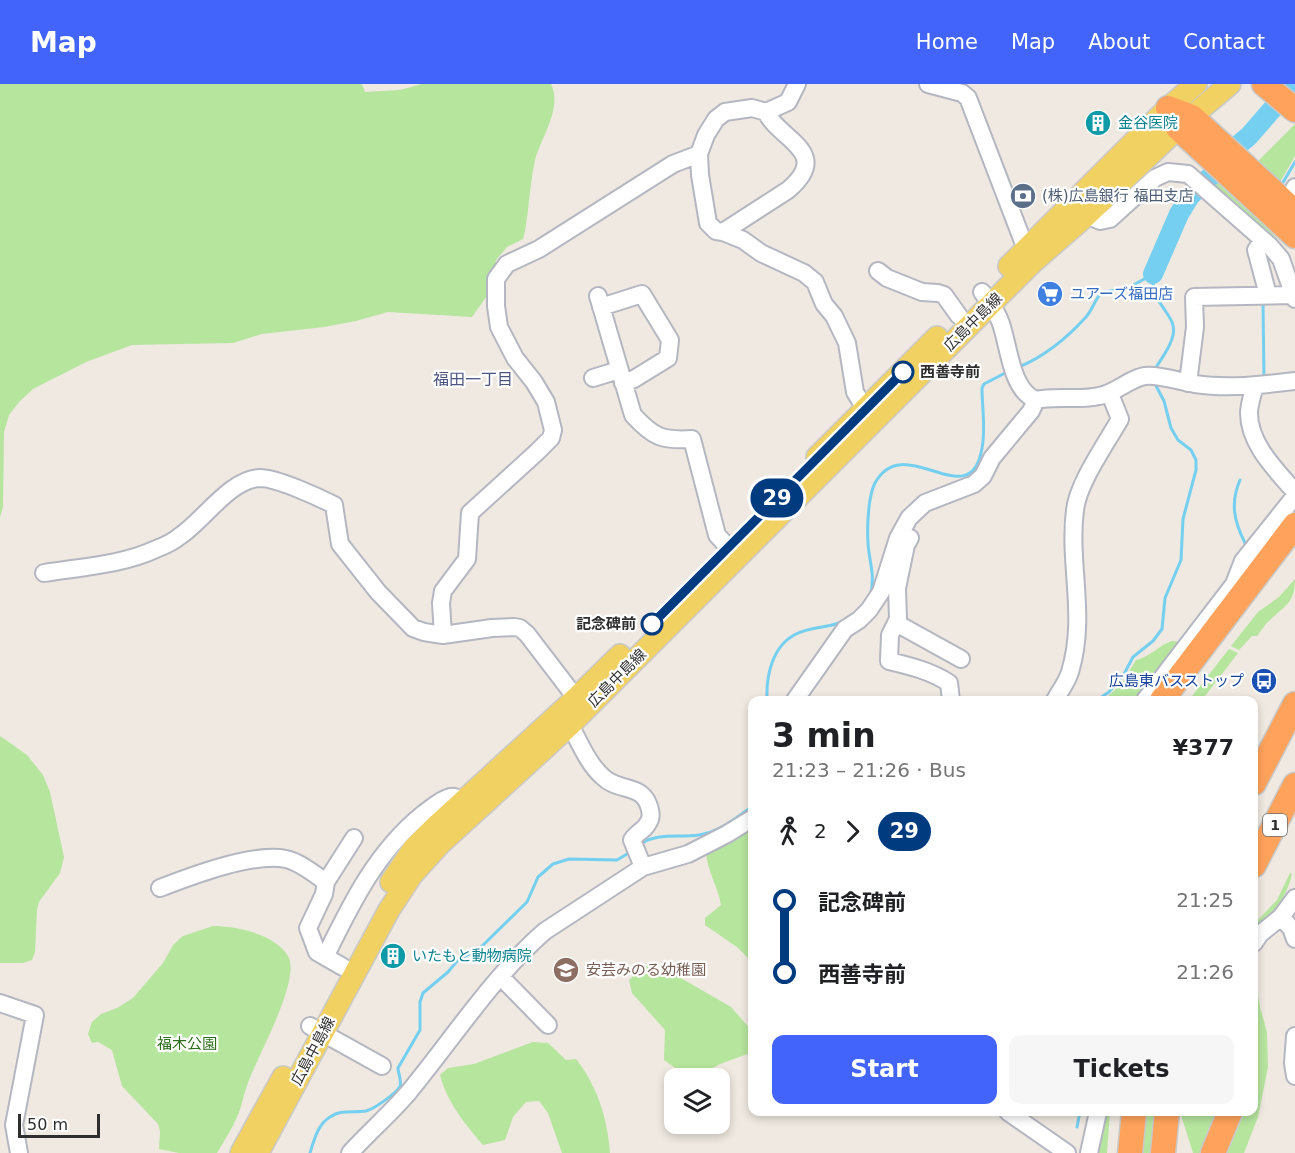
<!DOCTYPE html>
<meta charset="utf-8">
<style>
body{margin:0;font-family:"DejaVu Sans","Noto Sans JP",sans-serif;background:#f6f6f6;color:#202124;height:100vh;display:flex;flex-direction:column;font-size:22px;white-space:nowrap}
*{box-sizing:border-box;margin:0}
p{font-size:20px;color:#757577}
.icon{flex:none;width:33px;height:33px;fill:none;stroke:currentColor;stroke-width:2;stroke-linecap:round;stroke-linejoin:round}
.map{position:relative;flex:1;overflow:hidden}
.side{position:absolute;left:748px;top:612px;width:510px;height:420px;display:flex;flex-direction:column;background:#fff;border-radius:12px;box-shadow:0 3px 9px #0003}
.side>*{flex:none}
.badge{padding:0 12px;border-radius:20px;font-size:21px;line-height:39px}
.controls{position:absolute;left:664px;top:984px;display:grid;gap:12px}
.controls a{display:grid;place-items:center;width:66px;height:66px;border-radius:12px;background:#fff;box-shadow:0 3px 9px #0003;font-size:30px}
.scale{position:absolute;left:18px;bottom:15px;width:82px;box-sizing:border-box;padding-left:6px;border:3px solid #2e2e2e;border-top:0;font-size:16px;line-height:21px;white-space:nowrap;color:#2e2e2e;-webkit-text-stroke:4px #fff;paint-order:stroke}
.map>.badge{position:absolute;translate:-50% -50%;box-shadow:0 0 0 3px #fff}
.legs{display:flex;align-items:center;gap:9px;height:66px;padding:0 24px;font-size:20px}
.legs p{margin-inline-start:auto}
.head{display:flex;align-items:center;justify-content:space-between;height:102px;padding:0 24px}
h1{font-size:33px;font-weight:600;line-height:45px}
.action{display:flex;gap:12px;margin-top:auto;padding:12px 24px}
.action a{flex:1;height:69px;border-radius:12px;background:#4264fb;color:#fff;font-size:24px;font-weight:600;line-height:69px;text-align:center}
.action a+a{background:#f6f6f6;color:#202124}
ul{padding:0 24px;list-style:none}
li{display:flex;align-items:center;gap:21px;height:72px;font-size:22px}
li i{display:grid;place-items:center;width:9px;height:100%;margin:0 8px;background:currentColor}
li i::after{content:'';width:15px;height:15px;margin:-8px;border:4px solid;border-radius:50%;background:#fff}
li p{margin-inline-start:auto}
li:first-child i{background:linear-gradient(#0000 50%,currentColor 0)}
li:last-child i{background:linear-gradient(currentColor 50%,#0000 0)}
header{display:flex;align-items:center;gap:36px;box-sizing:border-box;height:84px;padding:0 30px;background:#4264fb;color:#fff}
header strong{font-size:28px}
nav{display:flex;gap:33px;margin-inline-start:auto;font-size:21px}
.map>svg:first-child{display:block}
.green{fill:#b6e59e}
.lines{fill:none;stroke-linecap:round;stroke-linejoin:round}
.stream{stroke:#75cff0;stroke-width:3}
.river{stroke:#75cff0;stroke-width:20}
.minor-casing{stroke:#b4b7c1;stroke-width:20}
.major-casing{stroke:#c9c9c9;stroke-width:24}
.highway-casing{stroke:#c9c9c9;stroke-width:27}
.minor{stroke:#fff;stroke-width:16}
.major{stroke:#f2d163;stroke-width:21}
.highway{stroke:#ffa35c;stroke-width:24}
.line-1-casing{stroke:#fff;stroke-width:14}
.line-1{stroke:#003b80;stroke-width:9}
.stop-1-dot{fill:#fff;stroke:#003b80;stroke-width:3}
.labels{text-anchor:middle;stroke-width:4.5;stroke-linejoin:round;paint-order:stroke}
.shield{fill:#fff;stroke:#6d6d6d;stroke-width:1.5}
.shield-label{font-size:14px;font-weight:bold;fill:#2e2e2e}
.culture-label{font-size:15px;fill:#0d838f;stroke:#fff;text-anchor:start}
.service-label{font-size:15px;fill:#4e5e75;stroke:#fff;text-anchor:start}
.shop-label{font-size:15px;fill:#366cbe;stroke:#fff;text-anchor:start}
.street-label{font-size:15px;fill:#2e2e2e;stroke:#fff}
.stop-label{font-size:15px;font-weight:bold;fill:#2e2e2e;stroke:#fff;text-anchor:start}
.transit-label{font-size:15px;fill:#164399;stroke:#fff;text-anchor:end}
.education-label{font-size:15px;fill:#785e54;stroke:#fff;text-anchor:start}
.park-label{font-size:15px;fill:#2c6e1b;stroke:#fff}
.neighbourhood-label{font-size:16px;fill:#4d5680;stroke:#fff}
</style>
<header>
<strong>Map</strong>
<nav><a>Home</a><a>Map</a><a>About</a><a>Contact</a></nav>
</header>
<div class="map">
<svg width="1295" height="1069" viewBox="0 0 1295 1069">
<rect width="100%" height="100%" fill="#efe9e1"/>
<path class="green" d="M 0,0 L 362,0 L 365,8 L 400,6 L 422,0 L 551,0 C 563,23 541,54 535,76 C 530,99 529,124 525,147 L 523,155 L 507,163 L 496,176 L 489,209 L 472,233 L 388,228 L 356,237 L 324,243 L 262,250 L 233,259 L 132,261 L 86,278 L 33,305 L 19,318 L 9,331 L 4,348 L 3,423 L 0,433 Z
M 1295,40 L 1295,72 L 1280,98 L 1257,78 Z
M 1218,99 C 1245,125 1295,158 1295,199 L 1214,103 Z
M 1295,495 C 1295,518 1286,521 1270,536 C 1265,540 1261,547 1257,552 L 1252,552 L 1239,566 L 1231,562 L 1258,528 L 1279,513 Z
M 1172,557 L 1182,558 L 1141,605 L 1134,616 L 1104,616 L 1122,599 L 1136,576 C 1152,572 1157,562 1172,557 Z
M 1229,565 L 1238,569 L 1202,616 L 1189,616 Z
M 0,652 L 27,671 L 43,691 L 50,708 L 64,773 L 60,789 L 39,818 L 37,826 L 35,868 L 32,876 L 23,879 L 0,879 Z
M 753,741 L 753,879 L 737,863 L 705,841 L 705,834 L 721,821 C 718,802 707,787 706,768 Z
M 1290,789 L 1292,790 C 1286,816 1272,831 1254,849 L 1254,840 L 1277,816 Z
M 213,842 C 236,842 275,850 288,872 C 302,896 255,976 247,1002 C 243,1012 242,1023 237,1033 C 232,1045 224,1057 217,1069 L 179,1069 L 159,1065 L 160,1047 L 158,1040 L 122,1002 L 112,966 L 98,958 L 92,959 L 88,950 L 92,938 L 101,930 L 117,924 L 133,914 L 163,879 L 173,861 L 183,852 Z
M 655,879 L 731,923 L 753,948 L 753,968 L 720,980 L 698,992 L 681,988 L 664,976 L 665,946 L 632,909 L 629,896 L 642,884 Z
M 1254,888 L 1260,923 L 1267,948 L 1268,983 L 1258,1033 L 1244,1069 L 1227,1069 L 1245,1028 L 1254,1028 Z
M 533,958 L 548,959 L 566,976 L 576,975 C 597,1001 608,1036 610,1069 L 562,1069 L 548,1029 L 539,1017 L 526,1018 L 513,1033 L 505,1056 L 483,1061 C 465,1040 447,1018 440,991 L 448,984 L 474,980 Z
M 1104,1028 L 1110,1028 L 1107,1069 L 1098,1069 Z
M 1147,1028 L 1155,1028 L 1152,1069 L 1142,1069 Z
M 1180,1028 L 1219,1028 L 1206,1069 L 1193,1069 Z"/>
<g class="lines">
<path class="stream" d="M 1282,100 L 1295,78
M 1153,190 C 1150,222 1178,230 1173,251 C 1171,263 1161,275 1155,285
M 1263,219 L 1264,295
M 1019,283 C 1045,272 1067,254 1086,233 C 1092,226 1095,216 1101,209 L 1130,203 L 1153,190
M 1240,396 C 1230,419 1234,437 1245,459
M 871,509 C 875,489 869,477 868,459 C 867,444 868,412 875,399 C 904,345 971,434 982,364 C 986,344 982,324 982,304 L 984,300 L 1007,288
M 767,616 C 766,592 772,562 796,550 C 810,543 827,544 842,538
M 1097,616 L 1109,608 L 1123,592 L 1133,573 L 1153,557 L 1162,545 L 1165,514 L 1181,476 L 1183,435 L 1196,386 L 1196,376 L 1191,366 L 1178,356 L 1171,344 L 1164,317 L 1154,298
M 639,761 C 656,748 679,754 699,751 C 720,748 737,733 753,722
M 1077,1043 L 1080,1028
M 310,1069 C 314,1056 318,1040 330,1033 C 341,1025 354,1029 366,1027 C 374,1025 397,1009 400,1002 C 402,997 398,989 398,984 L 420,946 L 420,918 L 423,909 L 448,888 L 458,876 L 479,865 L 527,818 L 538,793 L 553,780 L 569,775 L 617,776 L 632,767"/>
<path class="river" d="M 1237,62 L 1249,52 L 1294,0
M 1153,190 L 1179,130 L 1190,112 L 1211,92"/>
<g class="minor-casing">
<path id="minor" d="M 928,0 L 962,9 L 968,14 L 1022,155 L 1031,174
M 766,28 C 779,56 833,68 788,106 L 723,148 L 716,147 L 708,139 L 700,91 L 699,70 L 706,51 L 716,35 L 725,28 L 752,24 L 766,28 L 788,18 L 797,0
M 1290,113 L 1295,103
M 1087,131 L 1100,137 L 1110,135 L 1155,94 L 1168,88 L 1188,90 L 1270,162 L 1281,175 L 1295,215
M 723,148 L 743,156 L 761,169 L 804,189 L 815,198 L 824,220 L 834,232 L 847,259 L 855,308 L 870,333
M 1258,163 L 1256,166 L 1268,211
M 878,187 L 887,194 L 922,208 L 938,209 L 944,211 L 959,232
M 982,208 C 989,217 996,226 1000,237 C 1009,259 1010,306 1036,316 C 1057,311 1078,317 1099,312 C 1116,309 1130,294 1145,292 C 1158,290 1181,298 1195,300 C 1228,305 1262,301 1295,297
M 598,212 L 633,331 C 653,353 662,357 692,355 L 717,451 L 738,474
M 601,223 L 642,210 L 670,256 L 668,274 L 634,295 L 623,299
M 593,294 L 619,286
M 1188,299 L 1195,243 L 1194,213 L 1293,211
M 1255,301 C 1253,310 1249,320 1249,329 C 1249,360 1276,386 1295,408
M 910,454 L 906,461 L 897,504 L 898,535 L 890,551 L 889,577 C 910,582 931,587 949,599 L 951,616
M 44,489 C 81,483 122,481 156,465 C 164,462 173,458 180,452 C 204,436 230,395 260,394 C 277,394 318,413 334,421 L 340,460 L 378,508 L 413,544 L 424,548 L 443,551 L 492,544 L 514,543 L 520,544 L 527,550 L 576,614 L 570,641 C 580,659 588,680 603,693 C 619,709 644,698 650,726 C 651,730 651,735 648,739 C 645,746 636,749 632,756 L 643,783
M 896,539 L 961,575
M 443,551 L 441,519 L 443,507 L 467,475 L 470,429 L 537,368 L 551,354 L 553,346 L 546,318 L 534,298 L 515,274 L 499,243 L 496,222 L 496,195 L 507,180 L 539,165 L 673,80 L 699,70
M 795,616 L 845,545 L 859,536 L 869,526 L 881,508 L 898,454 L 909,434 L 925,419 L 974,400 L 983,392 L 992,374 L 1031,327 L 1036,316
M 1055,616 C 1060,607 1067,598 1070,588 C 1087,532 1068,480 1075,426 C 1078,399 1106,360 1120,335 L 1110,310
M 1145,616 L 1234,500 L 1243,477 L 1295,412
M 160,804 C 191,792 254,768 286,775 C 300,778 314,790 326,798
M 1281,833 L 1291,844 L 1295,855
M 1254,859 L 1260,850 L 1281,833 L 1295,814
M 325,873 C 351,820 376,768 423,730 C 430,725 441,715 450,713 C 457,711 465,720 469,724
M 343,883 L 317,868 L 308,844 L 324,810 L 326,798 L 354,754
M 501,893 L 548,941
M 0,919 L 35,931 L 14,1041 L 19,1069
M 310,942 L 382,982
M 1295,952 L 1293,979 L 1295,992
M 1008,1028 L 1067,1069
M 350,1069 C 369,1048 390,1030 408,1009 C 452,956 492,893 545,847 L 643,783 L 688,770 L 727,750 L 753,734
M 1089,1069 L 1098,1028"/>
</g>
<g class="major-casing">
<path id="major" d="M 1009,182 L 1168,24 L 1196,0
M 817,373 L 937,253
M 391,798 L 414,764 L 436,742 L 576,614 L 620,571
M 241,1069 L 283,993
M 258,1069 L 389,826 L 412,791 L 440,760 L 570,641 L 1033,178 L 1087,131 L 1178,44 L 1230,0"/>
</g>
<g class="highway-casing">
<path id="highway" d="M 1264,0 L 1295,26
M 1168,24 L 1178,44 L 1295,152
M 1168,24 L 1192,33 L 1295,128
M 1162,616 L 1295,441
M 1254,699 L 1295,620
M 1254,781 L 1295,701
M 1130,1069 L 1134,1028
M 1163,1069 L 1167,1028
M 1213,1069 L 1230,1028"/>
</g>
<use href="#minor" class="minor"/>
<use href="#major" class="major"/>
<use href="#highway" class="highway"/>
</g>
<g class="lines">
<g class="line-1-casing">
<path id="line-1" d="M 652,540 L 903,288"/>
</g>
<use href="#line-1" class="line-1"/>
</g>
<defs>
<g id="building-disc" transform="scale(1.35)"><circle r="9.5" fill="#0f9aa8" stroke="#fff"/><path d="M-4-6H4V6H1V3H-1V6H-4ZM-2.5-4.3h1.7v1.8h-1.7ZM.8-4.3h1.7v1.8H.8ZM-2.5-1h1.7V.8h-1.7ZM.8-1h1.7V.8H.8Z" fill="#fff"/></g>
<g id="bank-disc" transform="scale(1.35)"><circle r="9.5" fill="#5c6f8a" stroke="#fff"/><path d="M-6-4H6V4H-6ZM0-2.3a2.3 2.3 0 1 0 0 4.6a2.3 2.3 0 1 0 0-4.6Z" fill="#fff"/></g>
<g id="supermarket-disc" transform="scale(1.35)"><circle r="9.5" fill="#3f7fe0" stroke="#fff"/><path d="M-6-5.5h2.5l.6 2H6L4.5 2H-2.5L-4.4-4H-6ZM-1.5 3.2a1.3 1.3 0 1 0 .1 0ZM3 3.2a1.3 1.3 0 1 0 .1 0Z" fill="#fff"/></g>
<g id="bus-disc" transform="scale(1.35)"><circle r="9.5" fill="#1a4fb4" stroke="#fff"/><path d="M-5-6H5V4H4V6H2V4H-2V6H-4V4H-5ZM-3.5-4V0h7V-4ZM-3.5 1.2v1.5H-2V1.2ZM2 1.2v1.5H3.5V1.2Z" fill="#fff"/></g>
<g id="school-disc" transform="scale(1.35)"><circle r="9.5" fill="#8d6e63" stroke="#fff"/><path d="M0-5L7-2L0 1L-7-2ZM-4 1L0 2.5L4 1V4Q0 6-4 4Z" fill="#fff"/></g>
</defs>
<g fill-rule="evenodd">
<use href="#building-disc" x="1098" y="39"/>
<use href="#bank-disc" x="1023" y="112"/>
<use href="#supermarket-disc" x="1050" y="210"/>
<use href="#bus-disc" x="1264" y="597"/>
<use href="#building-disc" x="393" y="872"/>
<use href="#school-disc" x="566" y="886"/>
</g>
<g class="stop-1-dot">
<circle cx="903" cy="288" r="10"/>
<circle cx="652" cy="540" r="10"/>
</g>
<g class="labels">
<rect class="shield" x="1263" y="730" width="24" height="22" rx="4.5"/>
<g class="shield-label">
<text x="1275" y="746">1</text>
</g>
<g class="culture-label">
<text x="1118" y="44">金谷医院</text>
<text x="412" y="877">いたもと動物病院</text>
</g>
<g class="service-label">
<text x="1042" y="117">(株)広島銀行 福田支店</text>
</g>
<g class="shop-label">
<text x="1070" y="215">ユアーズ福田店</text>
</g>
<g class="street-label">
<text transform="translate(973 238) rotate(-45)" y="5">広島中島線</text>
<text transform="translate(617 594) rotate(-45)" y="5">広島中島線</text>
<text transform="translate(313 967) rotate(-62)" y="5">広島中島線</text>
</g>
<g class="stop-label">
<text x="920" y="293">西善寺前</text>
<text x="636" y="545" text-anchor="end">記念碑前</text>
</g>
<g class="transit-label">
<text x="1244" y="602">広島東バスストップ</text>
</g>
<g class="education-label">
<text x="586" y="891">安芸みのる幼稚園</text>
</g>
<g class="park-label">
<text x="187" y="965">福木公園</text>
</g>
<g class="neighbourhood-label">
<text x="473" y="301">福田一丁目</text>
</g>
</g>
</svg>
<div class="controls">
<a><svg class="icon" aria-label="layers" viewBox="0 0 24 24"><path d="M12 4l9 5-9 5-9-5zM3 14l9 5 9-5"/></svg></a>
</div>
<div class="scale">50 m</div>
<b class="badge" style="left:777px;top:414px;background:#003b80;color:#fff">29</b>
<section class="side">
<div class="head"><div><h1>3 min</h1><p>21:23 – 21:26 · Bus</p></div><b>¥377</b></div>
<div class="legs"><svg class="icon" aria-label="walk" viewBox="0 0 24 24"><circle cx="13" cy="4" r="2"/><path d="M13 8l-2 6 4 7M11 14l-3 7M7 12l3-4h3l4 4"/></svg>2<svg class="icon" aria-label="forward" viewBox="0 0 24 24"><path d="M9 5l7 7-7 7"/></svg><b class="badge" style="background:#003b80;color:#fff">29</b></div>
<ul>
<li><i style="color:#003b80"></i><b>記念碑前</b><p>21:25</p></li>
<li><i style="color:#003b80"></i><b>西善寺前</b><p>21:26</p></li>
</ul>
<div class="action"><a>Start</a><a>Tickets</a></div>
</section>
</div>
